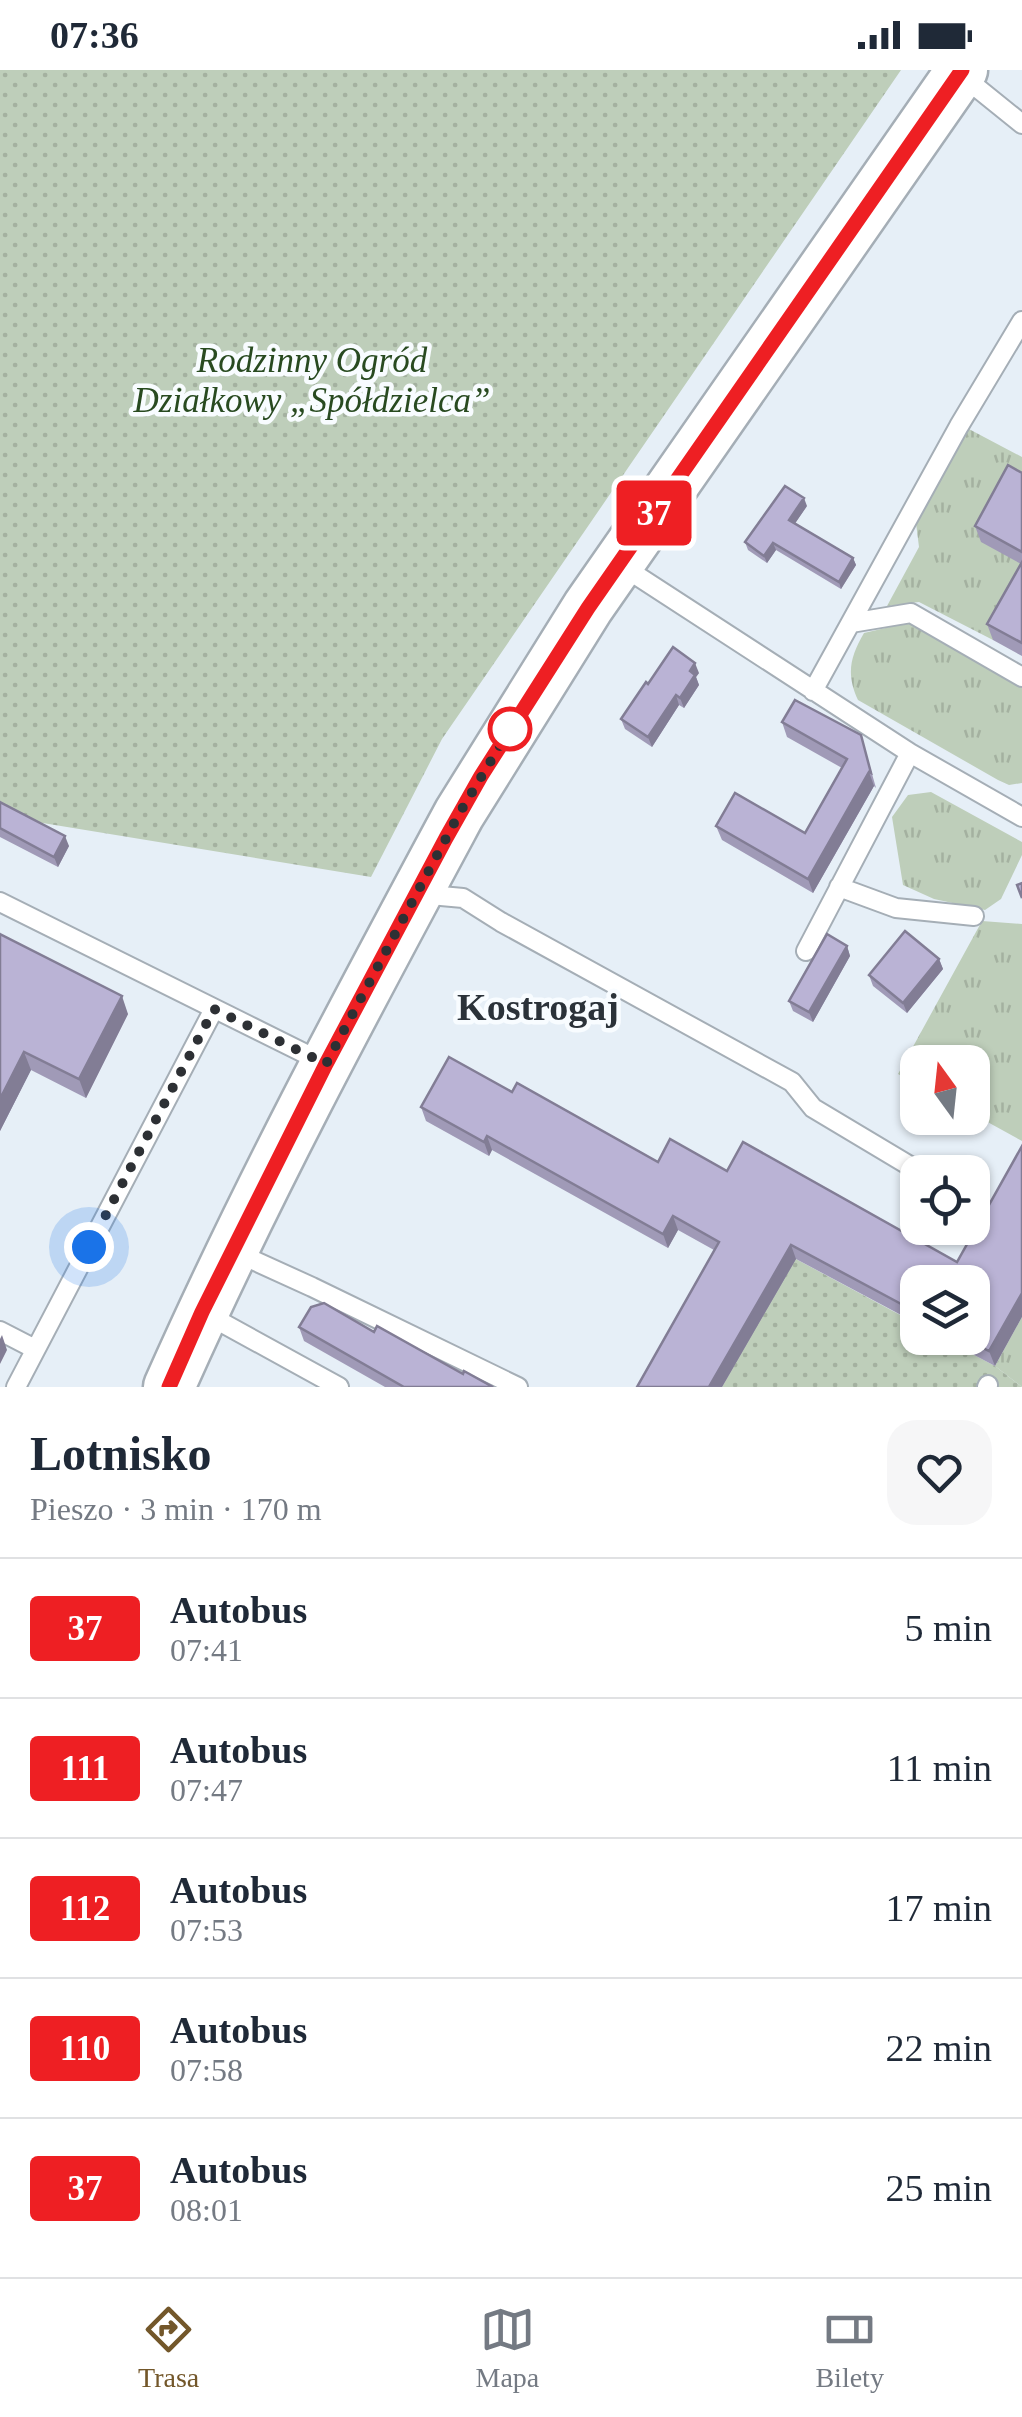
<!DOCTYPE html>
<html lang="pl">
<meta charset="utf-8">
<style>
body{margin:0;font-family:"Times New Roman",serif;background:#f6f6f7;color:#1f2937;height:100vh;display:flex;flex-direction:column;font-size:38px;white-space:nowrap}
*{box-sizing:border-box;margin:0}
p{font-size:32px;color:#747a83}
.icon{flex:none;width:55px;height:55px;fill:none;stroke:currentColor;stroke-width:2;stroke-linecap:round;stroke-linejoin:round}
.map{position:relative;height:1317px;overflow:hidden}
.panel{display:flex;flex-direction:column;background:#fff;flex:1}
.panel>*{flex:none}
.badge{padding:0 20px;border-radius:8px;font-size:35px;line-height:65px}
.needle{width:65px;rotate:345deg}
.buttons{position:absolute;left:900px;top:975px;display:grid;gap:20px}
.buttons a{display:grid;place-items:center;width:90px;height:90px;border-radius:20px;background:#fff;box-shadow:0 2px 8px #0004;font-size:50px}
.you{position:absolute;width:50px;height:50px;margin:-25px;border:8px solid #fff;border-radius:50%;background:#1a73e8;box-shadow:0 0 0 15px #1a73e833}
.map>.badge{position:absolute;translate:-50% -50%;box-shadow:0 0 0 5px #fff}
.round{display:grid;place-items:center;flex:none;width:105px;height:105px;border-radius:30px;background:#f6f6f7}
.summary{display:flex;align-items:center;justify-content:space-between;height:170px;padding:0 30px}
h1{font-size:48px;font-weight:600;line-height:75px}
ul{padding:0;list-style:none}
li{display:flex;align-items:center;gap:30px;height:140px;padding:0 30px;border-top:2px solid #e0e1e3}
li div{flex:1}
li b{display:block;font-size:38px}
li em{font-style:normal}
li .badge{min-width:110px;font-weight:700;text-align:center}
.status{display:flex;justify-content:space-between;align-items:center;height:70px;padding:0 50px;background:#fff;direction:ltr}
.status svg{height:28px;fill:currentColor}
.menu{display:flex;justify-content:space-around;align-items:center;height:140px;border-top:2px solid #e0e1e3;background:#fff;font-size:28px;color:#747a83}
.menu a{display:grid;justify-items:center;gap:5px}
.menu .active{color:#73572a}
.map>svg:first-child{display:block}
.grass{fill:url(#grass-tufts)}
.garden{fill:url(#garden-dots)}
.lines{fill:none;stroke-linecap:round;stroke-linejoin:round}
.lane-casing{stroke:#a5aeb6;stroke-width:22}
.secondary-casing{stroke:#a5aeb6;stroke-width:55}
.lane{stroke:#fff;stroke-width:18}
.secondary{stroke:#fff;stroke-width:50}
.wall{fill:#a09ab7}
.shaded-wall{fill:#827d95}
.building{fill:#bab3d5;stroke:#827d95;stroke-width:2.5}
.line-casing{stroke:#fff;stroke-width:22}
.line{stroke:#ee1f23;stroke-width:15}
.walk{stroke:#2d3034;stroke-width:10;stroke-dasharray:0 18}
.stop-dot{fill:#fff;stroke:#ee1f23;stroke-width:5}
.labels{text-anchor:middle;stroke-width:9;stroke-linejoin:round;paint-order:stroke}
.park-label{font-size:35px;font-style:italic;fill:#284a20;stroke:#f8fcff}
.neighbourhood-label{font-size:38px;font-weight:bold;fill:#2b3239;stroke:#f8fcff}
</style>
<div class="status"><b>07:36</b><svg viewBox="0 0 49 12"><path d="M0 12V9h3v3zM5 12V6h3v6zM10 12V3h3v9zM15 12V0h3v12zM26 1h20v11H26zM47 4h2v5h-2z"/></svg></div>
<div class="map">
<svg width="1022" height="1317" viewBox="0 0 1022 1317">
<defs>
<pattern id="grass-tufts" width="24" height="20" patternUnits="userSpaceOnUse" patternTransform="scale(2.5)"><rect width="24" height="20" fill="#beceba"/><path d="M3 7l-1-3M5 7V3M7 7l1-3M15 17l-1-3M17 17v-4M19 17l1-3" fill="none" stroke="#a4b1a0"/></pattern>
<pattern id="garden-dots" width="8" height="8" patternUnits="userSpaceOnUse" patternTransform="scale(2.5)"><rect width="8" height="8" fill="#beceba"/><path d="M2 2h.1M6 6h.1" fill="none" stroke="#a4b1a0" stroke-width="1.8" stroke-linecap="round"/></pattern>
</defs>
<rect width="100%" height="100%" fill="#e6eff7"/>
<path class="grass" d="M 967,358 L 1022,387 L 1022,518 L 993,570 L 919,532 L 887,536 L 919,477 L 916,453 Z
M 907,553 L 932,562 L 1022,614 L 1022,713 L 1009,715 L 998,710 L 858,630 C 846,604 850,587 864,563 Z
M 931,722 L 1022,772 L 1022,785 L 1001,829 L 985,840 L 934,829 L 903,815 L 892,747 L 908,725 Z
M 982,851 L 1022,854 L 1022,1071 L 973,1044 L 972,992 L 918,992 L 917,1015 L 898,1004 Z
M 1022,1247 L 1022,1317 L 995,1296 Z"/>
<path class="garden" d="M 0,0 L 901,0 L 442,669 L 371,807 L 0,746 Z
M 794,1188 L 917,1254 L 918,1268 L 942,1268 L 995,1296 L 1022,1317 L 722,1317 Z"/>
<g class="lines">
<g class="lane-casing">
<path id="lane" d="M 960,4 L 1022,54
M 619,494 L 910,683 L 1022,747
M 851,553 L 911,543 L 1022,607
M 813,621 L 959,356 L 1022,251
M 422,816 L 441,826 L 463,828 L 501,852 L 792,1012 L 813,1038 L 920,1102
M 839,817 L 896,838 L 974,846
M 0,832 L 322,992
M 806,881 L 910,683
M 233,1181 L 312,1217 L 518,1317
M 208,1245 L 339,1317
M 0,1261 L 35,1279
M 16,1317 L 214,939
M 987,1317 L 988,1315"/>
</g>
<g class="secondary-casing">
<path id="secondary" d="M 169,1317 C 256,1121 358,932 459,744 L 588,537 L 962,0"/>
</g>
<use href="#lane" class="lane"/>
<use href="#secondary" class="secondary"/>
</g>
<path class="wall" d="M 1022,403 L 1022,586 L 993,570 L 987,554 L 1021,494 L 981,472 L 975,456 Z
M 807,436 L 795,453 L 853,488 L 856,495 L 841,519 L 776,480 L 767,493 L 748,480 L 745,472 Z
M 699,603 L 696,607 L 699,615 L 684,638 L 679,635 L 652,677 L 625,659 L 621,649 L 648,614 Z
M 782,652 L 861,665 L 876,718 L 874,716 L 813,823 L 722,770 L 716,756 L 805,763 L 842,698 L 787,667 Z
M 0,732 L 69,776 L 58,797 L 0,767 Z
M 0,864 L 128,944 L 86,1028 L 31,1000 L 0,1061 Z
M 847,876 L 850,886 L 813,952 L 793,941 L 789,931 Z
M 939,889 L 943,899 L 907,943 L 873,916 L 869,905 Z
M 512,1022 L 658,1092 L 727,1101 L 957,1192 L 1022,1076 L 995,1296 L 942,1268 L 972,1268 L 918,1212 L 918,1254 L 796,1189 L 722,1317 L 637,1317 L 714,1180 L 678,1160 L 668,1178 L 492,1080 L 489,1086 L 426,1051 L 421,1037 Z
M 299,1257 L 374,1262 L 493,1317 L 385,1317 L 304,1271 Z"/>
<path class="shaded-wall" d="M 804,428 L 807,436 L 792,458 L 789,450 Z
M 773,473 L 776,480 L 767,493 L 764,486 Z
M 853,488 L 856,495 L 841,519 L 839,512 Z
M 695,593 L 699,603 L 696,607 L 699,615 L 684,638 L 680,628 L 690,601 Z
M 676,625 L 679,635 L 652,677 L 648,667 Z
M 869,702 L 874,716 L 813,823 L 808,809 Z
M 65,766 L 69,776 L 58,797 L 54,787 Z
M 847,876 L 850,886 L 813,952 L 809,942 Z
M 939,889 L 943,899 L 907,943 L 903,933 Z
M 122,926 L 128,944 L 86,1028 L 79,1009 Z
M 24,982 L 31,1000 L 0,1061 L 0,1029 Z
M 487,1066 L 492,1080 L 489,1086 L 484,1072 Z
M 673,1146 L 678,1160 L 668,1178 L 663,1164 Z
M 791,1175 L 796,1189 L 722,1317 L 709,1317 Z
M 1022,1223 L 1022,1247 L 995,1296 L 989,1281 Z
M 2,1265 L 7,1280 L 0,1294 L 0,1269 Z"/>
<path class="building" d="M 1008,395 L 1022,403 L 1022,482 L 975,456 Z
M 785,416 L 804,428 L 789,450 L 853,488 L 839,512 L 773,473 L 764,486 L 745,472 Z
M 1022,492 L 1022,573 L 987,554 Z
M 673,577 L 695,593 L 690,601 L 695,605 L 680,628 L 676,625 L 648,667 L 621,649 L 646,612 L 648,614 Z
M 795,630 L 861,665 L 871,703 L 869,702 L 808,809 L 716,756 L 735,723 L 805,763 L 847,689 L 782,652 Z
M 0,732 L 65,766 L 54,787 L 0,758 Z
M 1022,813 L 1022,828 L 1017,815 Z
M 905,861 L 939,889 L 903,933 L 869,905 Z
M 0,864 L 122,926 L 79,1009 L 24,982 L 0,1029 Z
M 827,864 L 847,876 L 809,942 L 789,931 Z
M 449,987 L 512,1022 L 517,1013 L 658,1092 L 670,1069 L 727,1101 L 743,1072 L 957,1192 L 1022,1076 L 1022,1223 L 989,1281 L 964,1268 L 972,1268 L 972,1212 L 918,1212 L 918,1243 L 791,1175 L 709,1317 L 637,1317 L 719,1172 L 673,1146 L 663,1164 L 487,1066 L 484,1072 L 421,1037 Z
M 324,1233 L 374,1262 L 377,1256 L 463,1304 L 464,1301 L 493,1317 L 404,1317 L 299,1257 L 311,1237 Z"/>
<g class="lines">
<g class="line-casing">
<path id="line" d="M 169,1317 L 202,1242 L 326,994 L 446,768 L 481,706 L 588,538 L 962,0"/>
</g>
<use href="#line" class="line"/>
<path class="walk" d="M 89,1177 L 214,939 L 326,994 L 459,744 L 510,659"/>
</g>
<circle class="stop-dot" cx="510" cy="659" r="20"/>
<g class="labels">
<g class="park-label">
<text x="312" y="302">Rodzinny Ogród<tspan x="312" dy="40">Działkowy „Spółdzielca”</tspan></text>
</g>
<g class="neighbourhood-label">
<text x="538" y="950">Kostrogaj</text>
</g>
</g>
</svg>
<div class="buttons">
<a><svg class="needle" viewBox="-14 -14 28 28"><path d="M0-13l5 13h-10z" fill="#e53935"/><path d="M0 13l5-13h-10z" fill="#747a83"/></svg></a>
<a><svg class="icon" aria-label="locate" viewBox="0 0 24 24"><circle cx="12" cy="12" r="6"/><path d="M12 2v4M12 18v4M2 12h4M18 12h4"/></svg></a>
<a><svg class="icon" aria-label="layers" viewBox="0 0 24 24"><path d="M12 4l9 5-9 5-9-5zM3 14l9 5 9-5"/></svg></a>
</div>
<div class="you" style="left:89px;top:1177px"></div>
<b class="badge" style="left:654px;top:443px;background:#ee1f23;color:#fff">37</b>
</div>
<section class="panel">
<div class="summary"><div><h1>Lotnisko</h1><p>Pieszo · 3 min · 170 m</p></div><a class="round"><svg class="icon" aria-label="heart" viewBox="0 0 24 24"><path d="M12 20l-8-8c-3-5 5-10 8-4 3-6 11-1 8 4z"/></svg></a></div>
<ul>
<li><span class="badge" style="background:#ee1f23;color:#fff">37</span><div><b>Autobus</b><p>07:41</p></div><em>5 min</em></li>
<li><span class="badge" style="background:#ee1f23;color:#fff">111</span><div><b>Autobus</b><p>07:47</p></div><em>11 min</em></li>
<li><span class="badge" style="background:#ee1f23;color:#fff">112</span><div><b>Autobus</b><p>07:53</p></div><em>17 min</em></li>
<li><span class="badge" style="background:#ee1f23;color:#fff">110</span><div><b>Autobus</b><p>07:58</p></div><em>22 min</em></li>
<li><span class="badge" style="background:#ee1f23;color:#fff">37</span><div><b>Autobus</b><p>08:01</p></div><em>25 min</em></li>
</ul>
</section>
<nav class="menu">
<a class="active"><svg class="icon" aria-label="directions" viewBox="0 0 24 24"><path d="M12 3l9 9-9 9-9-9zM9 14v-3h6M13 9l2 2-2 2"/></svg>Trasa</a>
<a><svg class="icon" aria-label="map" viewBox="0 0 24 24"><path d="M3 6l6-2 6 2 6-2v14l-6 2-6-2-6 2zM9 4v14M15 6v14"/></svg>Mapa</a>
<a><svg class="icon" aria-label="tickets" viewBox="0 0 24 24"><path d="M3 7h18v10H3zM15 7v10"/></svg>Bilety</a>
</nav>
